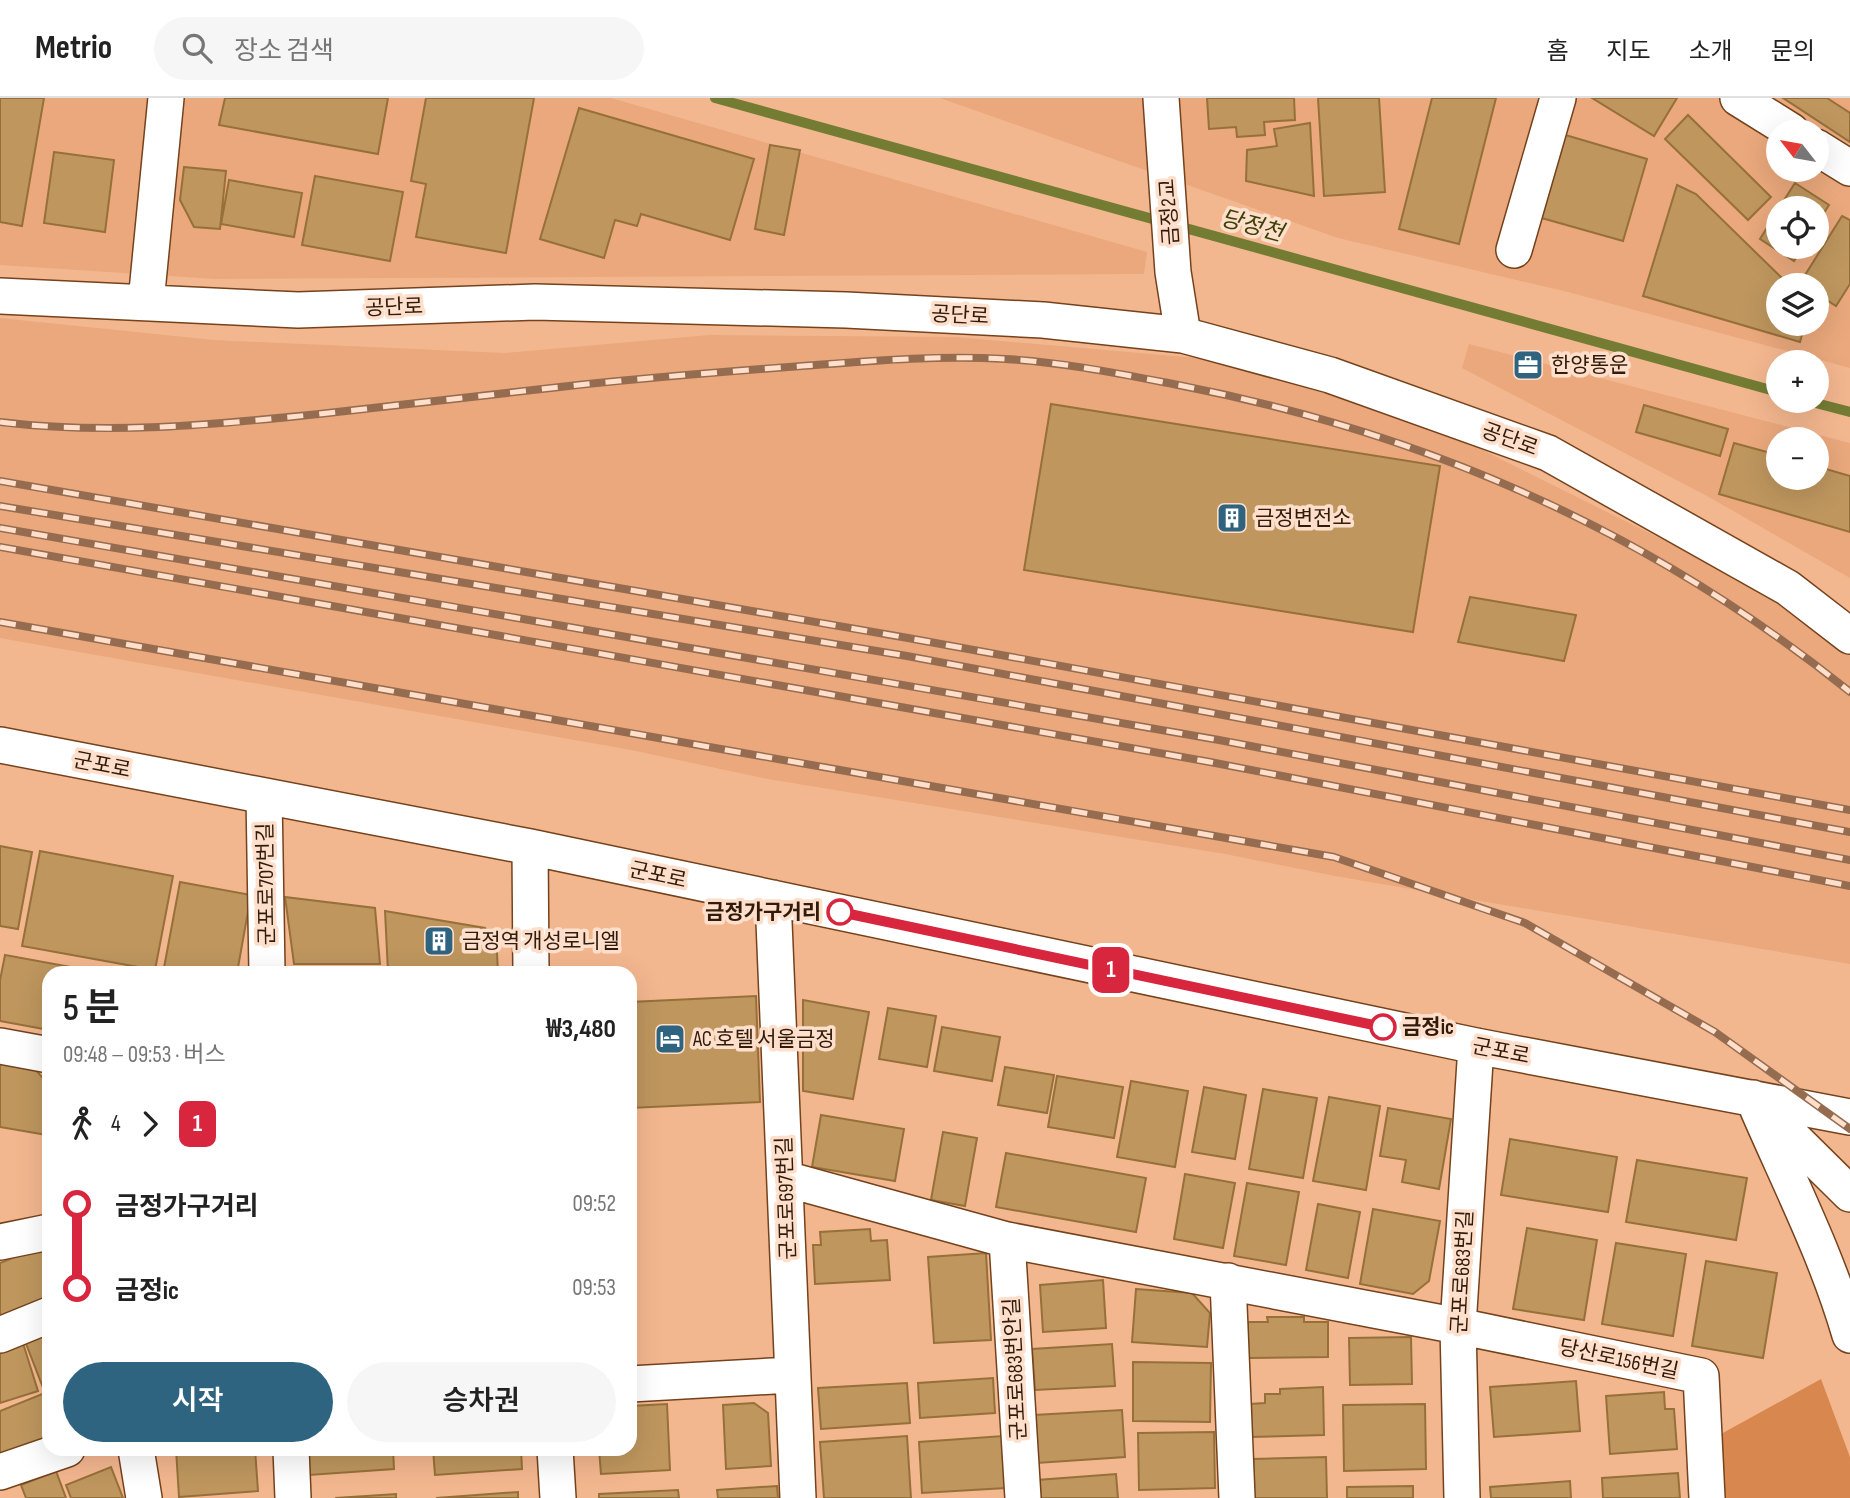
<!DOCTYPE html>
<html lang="ko">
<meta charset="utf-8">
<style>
body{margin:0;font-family:"Sofia Sans Condensed","Noto Sans KR",sans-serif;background:#f6f6f6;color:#222;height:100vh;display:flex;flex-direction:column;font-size:26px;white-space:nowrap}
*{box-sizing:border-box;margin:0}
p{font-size:23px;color:#767676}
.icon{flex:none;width:38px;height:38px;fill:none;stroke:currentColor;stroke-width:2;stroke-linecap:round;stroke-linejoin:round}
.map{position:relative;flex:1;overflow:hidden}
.panel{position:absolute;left:42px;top:868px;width:595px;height:490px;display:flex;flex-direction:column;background:#fff;border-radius:21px;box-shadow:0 7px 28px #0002}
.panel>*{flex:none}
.badge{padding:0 14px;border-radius:10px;font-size:24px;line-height:46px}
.needle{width:46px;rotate:301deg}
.fabs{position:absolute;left:1766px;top:21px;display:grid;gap:14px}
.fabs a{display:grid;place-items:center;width:63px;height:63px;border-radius:50%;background:#fff;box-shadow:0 7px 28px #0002;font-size:35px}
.map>.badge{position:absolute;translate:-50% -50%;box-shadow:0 0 0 4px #fff}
.legs{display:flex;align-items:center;gap:10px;height:77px;padding:0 21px;font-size:23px}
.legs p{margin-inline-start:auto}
.overview{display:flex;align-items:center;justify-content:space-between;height:119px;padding:0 21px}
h1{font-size:38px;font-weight:600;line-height:52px}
.cta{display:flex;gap:14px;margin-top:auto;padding:14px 21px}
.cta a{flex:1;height:80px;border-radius:42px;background:#2f6480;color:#fff;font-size:28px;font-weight:600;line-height:80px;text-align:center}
.cta a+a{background:#f6f6f6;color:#222}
ul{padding:0 21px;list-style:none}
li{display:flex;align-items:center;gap:24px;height:84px;font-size:26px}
li i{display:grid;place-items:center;width:10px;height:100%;margin:0 9px;background:currentColor}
li i::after{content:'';width:18px;height:18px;margin:-9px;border:5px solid;border-radius:50%;background:#fff}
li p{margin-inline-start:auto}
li:first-child i{background:linear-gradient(#0000 50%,currentColor 0)}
li:last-child i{background:linear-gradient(currentColor 50%,#0000 0)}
header{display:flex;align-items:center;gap:42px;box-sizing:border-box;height:98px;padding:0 35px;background:#fff;border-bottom:2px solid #e0e0e0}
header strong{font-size:33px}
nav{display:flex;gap:38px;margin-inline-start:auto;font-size:24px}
.search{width:490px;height:63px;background:#f6f6f6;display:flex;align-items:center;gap:18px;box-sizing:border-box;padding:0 24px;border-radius:38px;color:#767676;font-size:26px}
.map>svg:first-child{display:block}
.built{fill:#eaa87c;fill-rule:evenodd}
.green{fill:#d8884e}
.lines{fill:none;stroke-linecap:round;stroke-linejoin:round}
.stream{stroke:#747c33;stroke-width:10}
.building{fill:#be965e;stroke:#977039;stroke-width:2}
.minor-casing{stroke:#75421c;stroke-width:38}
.minor{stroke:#fff;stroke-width:35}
.rail-casing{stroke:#966c50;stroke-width:8}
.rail{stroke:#fedfcb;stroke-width:5;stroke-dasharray:16;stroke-linecap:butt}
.line-1-casing{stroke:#fff;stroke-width:16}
.line-1{stroke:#d7263d;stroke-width:10}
.stop-1-dot{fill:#fff;stroke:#d7263d;stroke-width:3.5}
.labels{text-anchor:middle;stroke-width:7;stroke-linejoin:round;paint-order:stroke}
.street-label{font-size:21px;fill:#311b0b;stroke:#fedfcb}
.poi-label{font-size:21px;fill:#311b0b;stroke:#fedfcb;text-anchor:start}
.stop-label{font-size:21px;font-weight:bold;fill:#311b0b;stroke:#fedfcb;text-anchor:end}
.water-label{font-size:23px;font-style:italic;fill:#3b4005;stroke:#fedfcb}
</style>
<header>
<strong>Metrio</strong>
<div class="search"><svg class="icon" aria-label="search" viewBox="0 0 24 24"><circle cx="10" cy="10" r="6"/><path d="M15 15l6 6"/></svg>장소 검색</div>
<nav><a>홈</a><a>지도</a><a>소개</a><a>문의</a></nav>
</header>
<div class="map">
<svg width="1850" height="1400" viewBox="0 0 1850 1400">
<rect width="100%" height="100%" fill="#f3b78f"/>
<path class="built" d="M 0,0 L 611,0 L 1147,154 L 1144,176 L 215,181 L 0,167 Z
M 940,0 L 1850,0 L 1850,270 L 1568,194 L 1338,140 ZM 1778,33 L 1816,33 L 1816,72 L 1778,72 ZM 1778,110 L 1816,110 L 1816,149 L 1778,149 ZM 1778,187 L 1816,187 L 1816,226 L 1778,226 Z
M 0,220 L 214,242 L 504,255 L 709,237 L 956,239 L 1221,262 L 1446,334 L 1754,487 L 1850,557 L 1850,866 L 1335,778 L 1225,756 L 768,681 L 631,652 L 0,540 Z
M 1469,246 L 1850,345 L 1850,480 L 1707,398 L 1462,270 ZM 1778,341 L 1816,341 L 1816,380 L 1778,380 Z"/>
<path class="green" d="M 1821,1281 L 1850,1359 L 1850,1400 L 1725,1400 L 1721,1336 Z"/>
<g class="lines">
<path class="stream" d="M 715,0 L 1778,294
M 1808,303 L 1850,314"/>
</g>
<path class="building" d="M 0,0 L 44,0 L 22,128 L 0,124 Z
M 225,0 L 388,0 L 378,56 L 219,27 Z
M 426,0 L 534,0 L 506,155 L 416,139 L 426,86 L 411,83 Z
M 1207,0 L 1294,0 L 1295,22 L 1264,24 L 1265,37 L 1237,39 L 1236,29 L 1209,31 Z
M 1318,0 L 1379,0 L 1385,94 L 1324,98 Z
M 1432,0 L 1496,0 L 1459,146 L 1399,131 Z
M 1592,0 L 1677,0 L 1654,38 Z
M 1783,0 L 1827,0 L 1850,15 L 1850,44 Z
M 579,10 L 754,61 L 730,142 L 641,116 L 637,128 L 615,122 L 604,160 L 540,141 Z
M 1688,17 L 1771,99 L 1748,122 L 1665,41 Z
M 1310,25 L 1314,98 L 1246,83 L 1247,52 L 1277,48 L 1274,31 Z
M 1562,36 L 1647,61 L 1623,143 L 1538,119 Z
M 770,47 L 800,52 L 784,137 L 755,131 Z
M 54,54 L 114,62 L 105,134 L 44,125 Z
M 184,69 L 226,73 L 220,131 L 194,129 L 180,102 Z
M 315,78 L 403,94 L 390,163 L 302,147 Z
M 229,82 L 302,95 L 294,139 L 221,126 Z
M 1795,85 L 1829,107 L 1816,127 L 1816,110 L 1779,110 Z
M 1677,87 L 1696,96 L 1789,187 L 1778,187 L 1778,226 L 1805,226 L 1800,244 L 1643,198 Z
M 1778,112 L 1778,149 L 1803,149 L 1794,163 L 1760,141 Z
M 1842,118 L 1850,122 L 1850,186 L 1836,208 L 1816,195 L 1816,187 L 1800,185 Z
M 1051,306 L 1440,368 L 1413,534 L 1024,472 Z
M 1644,307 L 1728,331 L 1720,358 L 1636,334 Z
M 1734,345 L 1778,357 L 1778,380 L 1816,380 L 1816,368 L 1850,378 L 1850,434 L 1719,396 Z
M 1470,499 L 1576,517 L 1564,563 L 1458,544 Z
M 0,748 L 32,754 L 18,831 L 0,828 Z
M 40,753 L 173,778 L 155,872 L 22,848 Z
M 180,784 L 251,797 L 237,875 L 163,875 Z
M 285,799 L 375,810 L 380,866 L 294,866 Z
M 385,813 L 485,830 L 497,855 L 498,875 L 327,875 L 388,874 Z
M 5,857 L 71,869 L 70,875 L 49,875 L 49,932 L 0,923 L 0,882 Z
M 756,898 L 760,1004 L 630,1010 L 630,904 Z
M 803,902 L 869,914 L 853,1001 L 803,993 Z
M 888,910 L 936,918 L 927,969 L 879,961 Z
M 942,929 L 1000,939 L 992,983 L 934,973 Z
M 0,965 L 35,971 L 49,987 L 47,1037 L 0,1029 Z
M 1005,969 L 1054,977 L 1047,1015 L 998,1007 Z
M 1057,978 L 1123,989 L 1114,1040 L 1048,1029 Z
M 1131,983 L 1188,993 L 1175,1069 L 1117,1059 Z
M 1204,989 L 1246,997 L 1235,1061 L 1192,1054 Z
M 1263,991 L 1317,1000 L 1303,1080 L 1249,1071 Z
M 1329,999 L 1380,1008 L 1366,1092 L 1313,1083 Z
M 1388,1010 L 1451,1021 L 1439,1091 L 1402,1084 L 1406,1062 L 1380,1058 Z
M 821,1017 L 904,1031 L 895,1083 L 812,1069 Z
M 943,1034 L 977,1040 L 965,1108 L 931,1102 Z
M 1510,1041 L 1617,1059 L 1608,1114 L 1501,1097 Z
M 1006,1055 L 1146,1080 L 1136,1134 L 996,1109 Z
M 1637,1062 L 1747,1080 L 1736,1142 L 1626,1124 Z
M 1185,1076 L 1235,1085 L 1223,1150 L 1174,1141 Z
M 1247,1085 L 1299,1094 L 1286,1167 L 1234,1158 Z
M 1318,1106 L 1360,1114 L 1348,1180 L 1306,1172 Z
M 1373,1111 L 1440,1123 L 1429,1183 L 1413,1196 L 1360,1186 Z
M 1527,1130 L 1597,1142 L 1584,1222 L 1513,1211 Z
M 870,1131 L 871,1143 L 887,1142 L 890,1182 L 815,1186 L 813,1147 L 821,1147 L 820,1134 Z
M 49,1145 L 49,1200 L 0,1220 L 0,1165 Z
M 1616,1145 L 1686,1156 L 1673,1238 L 1602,1226 Z
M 986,1155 L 991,1242 L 934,1245 L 928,1159 Z
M 1706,1163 L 1777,1175 L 1763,1260 L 1692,1248 Z
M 1103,1182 L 1106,1230 L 1043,1234 L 1040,1187 Z
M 1136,1191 L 1192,1195 L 1210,1215 L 1207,1249 L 1132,1244 Z
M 1267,1219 L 1304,1219 L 1304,1224 L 1328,1224 L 1328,1259 L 1248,1260 L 1248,1224 L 1268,1224 Z
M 49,1234 L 49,1347 L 0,1365 L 0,1313 L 45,1295 L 25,1243 Z
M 1411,1239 L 1412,1286 L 1350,1287 L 1349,1240 Z
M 22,1242 L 38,1293 L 0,1305 L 0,1249 Z
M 1112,1246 L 1115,1288 L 1035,1292 L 1032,1251 Z
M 1133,1264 L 1211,1265 L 1210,1324 L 1133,1323 Z
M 993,1280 L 995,1315 L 920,1320 L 918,1285 Z
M 1576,1283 L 1580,1333 L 1494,1339 L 1490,1289 Z
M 907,1285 L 910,1325 L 821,1331 L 818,1290 Z
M 1323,1289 L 1324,1337 L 1250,1339 L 1250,1306 L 1265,1305 L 1265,1296 L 1280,1296 L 1280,1291 Z
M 1664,1294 L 1665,1311 L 1674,1311 L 1677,1351 L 1610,1356 L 1606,1298 Z
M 754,1305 L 768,1315 L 771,1368 L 726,1371 L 723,1307 Z
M 667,1306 L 670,1372 L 601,1376 L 599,1351 L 630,1351 L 630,1308 Z
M 1425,1306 L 1426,1371 L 1344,1373 L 1343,1307 Z
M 1122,1312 L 1125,1359 L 1037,1365 L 1034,1317 Z
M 1214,1334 L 1215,1390 L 1139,1392 L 1138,1335 Z
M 907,1338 L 911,1400 L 824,1400 L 820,1344 Z
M 1003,1338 L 1006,1390 L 922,1395 L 919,1344 Z
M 176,1351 L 255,1351 L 258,1393 L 179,1399 Z
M 308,1351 L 393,1351 L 394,1371 L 309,1377 Z
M 433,1351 L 521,1351 L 522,1371 L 435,1377 Z
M 1326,1359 L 1327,1400 L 1254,1400 L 1253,1361 Z
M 111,1369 L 123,1400 L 71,1400 L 66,1387 Z
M 56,1373 L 66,1400 L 26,1400 L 21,1387 Z
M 1678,1375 L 1680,1400 L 1603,1400 L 1602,1380 Z
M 1116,1376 L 1118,1400 L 1038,1400 L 1037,1382 Z
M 1570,1383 L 1571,1400 L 1491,1400 L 1490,1389 Z
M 777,1388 L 778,1400 L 718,1400 L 717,1392 Z
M 1413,1388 L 1413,1400 L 1347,1400 L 1347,1389 Z
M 678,1392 L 679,1400 L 599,1400 L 599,1396 Z
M 518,1394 L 518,1400 L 436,1400 Z
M 396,1396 L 396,1400 L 335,1400 Z"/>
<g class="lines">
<g class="minor-casing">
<path id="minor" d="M 1161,0 L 1173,174 L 1183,237
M 1738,0 L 1791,33
M 1816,49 L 1850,70
M 1514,152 L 1558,0
M 0,198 L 298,212 L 535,204 L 846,212 L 1043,222 L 1183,237 L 1330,277 L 1548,355 L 1788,490 L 1850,538
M 146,204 L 166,0
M 0,647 L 530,749 L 1476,948 L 1850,1019
M 264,698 L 267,875
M 530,749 L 531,875
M 773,800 L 798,1400
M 0,948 L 49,957
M 1753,1000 C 1787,1080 1826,1154 1850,1237
M 1765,1012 L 1850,1096
M 786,1081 L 1007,1142 L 1458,1228 L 1701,1278 L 1707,1400
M 1007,1142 L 1023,1400
M 0,1144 L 49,1134
M 1228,1183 L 1237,1400
M 0,1237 L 49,1217
M 630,1286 L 791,1277
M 136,1351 L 144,1400
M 291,1351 L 293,1400
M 555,1351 L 558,1400
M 0,1374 L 67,1351
M 1462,1400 L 1458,1228 L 1476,948"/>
</g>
<use href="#minor" class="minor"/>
<g class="rail-casing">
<path id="rail" d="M 0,324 C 107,337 212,327 319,316 C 400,307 480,298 560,289 C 641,280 721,274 802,268 C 869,263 938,257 1005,261 C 1063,264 1121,276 1178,287 C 1427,335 1653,435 1850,594
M 0,383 L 908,540 L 1850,712
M 0,408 L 907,558 L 1850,734
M 0,430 L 1219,642 L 1850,762
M 0,449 L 1210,664 L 1850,788
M 0,524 L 1334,759 L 1525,825 L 1715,934 L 1850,1031"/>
</g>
<use href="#rail" class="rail"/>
</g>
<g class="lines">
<g class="line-1-casing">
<path id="line-1" d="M 840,814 L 1383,929"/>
</g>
<use href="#line-1" class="line-1"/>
</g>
<defs>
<g id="office-square" transform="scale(1.575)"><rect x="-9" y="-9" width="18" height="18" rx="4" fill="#2f6480" stroke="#fedfcb"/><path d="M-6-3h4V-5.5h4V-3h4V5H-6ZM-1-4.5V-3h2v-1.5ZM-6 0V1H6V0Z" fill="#fff"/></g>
<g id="building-square" transform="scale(1.575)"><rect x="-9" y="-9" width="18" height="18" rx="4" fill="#2f6480" stroke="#fedfcb"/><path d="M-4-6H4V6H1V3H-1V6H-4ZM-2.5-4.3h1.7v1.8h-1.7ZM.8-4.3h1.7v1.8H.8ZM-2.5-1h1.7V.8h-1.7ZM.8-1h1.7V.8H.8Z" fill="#fff"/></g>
<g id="hotel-square" transform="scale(1.575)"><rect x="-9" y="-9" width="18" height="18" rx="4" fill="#2f6480" stroke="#fedfcb"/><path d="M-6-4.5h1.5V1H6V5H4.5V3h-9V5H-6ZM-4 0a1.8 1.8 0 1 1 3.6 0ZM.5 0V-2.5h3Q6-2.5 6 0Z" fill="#fff"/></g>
</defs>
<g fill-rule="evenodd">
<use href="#office-square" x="1528" y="267"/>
<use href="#building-square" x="1232" y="420"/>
<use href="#building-square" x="439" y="843"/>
<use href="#hotel-square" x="670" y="941"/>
</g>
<g class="stop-1-dot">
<circle cx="840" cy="814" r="12"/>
<circle cx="1383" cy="929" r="12"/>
</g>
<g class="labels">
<g class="street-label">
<text transform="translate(1169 114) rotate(-94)" y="7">금정2교</text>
<text transform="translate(394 209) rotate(-2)" y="7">공단로</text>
<text transform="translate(960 217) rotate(3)" y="7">공단로</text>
<text transform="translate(1510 341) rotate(20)" y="7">공단로</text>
<text transform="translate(102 667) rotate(11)" y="7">군포로</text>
<text transform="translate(658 777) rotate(12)" y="7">군포로</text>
<text transform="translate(266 786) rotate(-91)" y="7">군포로707번길</text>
<text transform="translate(1501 953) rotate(11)" y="7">군포로</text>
<text transform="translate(786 1100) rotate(-92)" y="7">군포로697번길</text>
<text transform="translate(1462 1174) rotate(-87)" y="7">군포로683번길</text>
<text transform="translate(1619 1261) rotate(12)" y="7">당산로156번길</text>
<text transform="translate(1015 1271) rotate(-93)" y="7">군포로683번안길</text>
</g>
<g class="poi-label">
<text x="1551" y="274">한양통운</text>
<text x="1255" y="427">금정변전소</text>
<text x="462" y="850">금정역 개성로니엘</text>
<text x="693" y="948">AC 호텔 서울금정</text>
</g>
<g class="stop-label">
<text x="821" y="821">금정가구거리</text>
<text x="1402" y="936" text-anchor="start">금정ic</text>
</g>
<g class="water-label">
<text transform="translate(1252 127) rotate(15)" y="8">당정천</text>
</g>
</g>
</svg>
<div class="fabs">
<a><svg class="needle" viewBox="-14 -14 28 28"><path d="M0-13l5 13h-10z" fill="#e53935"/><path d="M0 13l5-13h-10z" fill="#767676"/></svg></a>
<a><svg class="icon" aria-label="locate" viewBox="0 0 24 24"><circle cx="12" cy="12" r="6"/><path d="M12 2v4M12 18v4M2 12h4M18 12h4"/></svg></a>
<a><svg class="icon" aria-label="layers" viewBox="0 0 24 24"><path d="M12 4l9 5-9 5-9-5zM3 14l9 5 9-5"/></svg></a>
<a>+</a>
<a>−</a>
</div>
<b class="badge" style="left:1111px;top:872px;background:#d7263d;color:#fff">1</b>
<section class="panel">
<div class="overview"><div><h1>5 분</h1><p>09:48 – 09:53 · 버스</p></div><b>₩3,480</b></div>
<div class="legs"><svg class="icon" aria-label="walk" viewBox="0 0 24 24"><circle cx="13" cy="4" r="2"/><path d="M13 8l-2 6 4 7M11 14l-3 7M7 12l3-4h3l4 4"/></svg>4<svg class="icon" aria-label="forward" viewBox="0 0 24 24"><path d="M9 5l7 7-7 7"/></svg><b class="badge" style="background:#d7263d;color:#fff">1</b></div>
<ul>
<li><i style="color:#d7263d"></i><b>금정가구거리</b><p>09:52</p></li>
<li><i style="color:#d7263d"></i><b>금정ic</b><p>09:53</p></li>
</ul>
<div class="cta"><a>시작</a><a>승차권</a></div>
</section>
</div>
